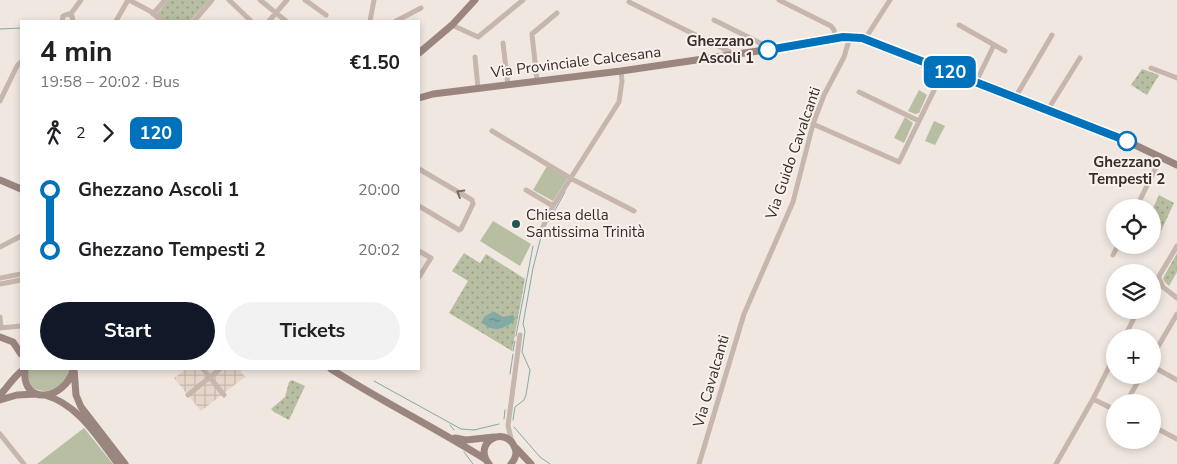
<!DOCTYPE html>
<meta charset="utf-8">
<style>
body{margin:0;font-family:"Nunito Sans",sans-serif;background:#f2f2f2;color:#202124;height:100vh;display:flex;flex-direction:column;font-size:19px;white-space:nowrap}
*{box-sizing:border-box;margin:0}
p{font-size:16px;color:#757577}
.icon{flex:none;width:28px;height:28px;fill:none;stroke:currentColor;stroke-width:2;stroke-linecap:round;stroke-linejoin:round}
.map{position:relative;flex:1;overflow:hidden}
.sheet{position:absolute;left:20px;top:20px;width:400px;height:350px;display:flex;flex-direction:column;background:#fff;border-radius:0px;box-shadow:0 2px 8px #0003}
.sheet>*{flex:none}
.badge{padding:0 10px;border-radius:8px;font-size:18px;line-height:32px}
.fabs{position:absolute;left:1106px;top:199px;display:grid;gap:10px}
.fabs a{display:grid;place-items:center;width:55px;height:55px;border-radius:50%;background:#fff;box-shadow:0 2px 8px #0003;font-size:25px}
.map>.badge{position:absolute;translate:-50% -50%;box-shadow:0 0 0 2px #fff}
.legs{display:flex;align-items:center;gap:8px;height:55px;padding:0 20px;font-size:16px}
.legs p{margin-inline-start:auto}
.summary{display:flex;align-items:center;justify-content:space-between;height:85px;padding:0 20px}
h1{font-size:28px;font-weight:700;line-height:38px}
.action{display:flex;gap:10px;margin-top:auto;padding:10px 20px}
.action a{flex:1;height:58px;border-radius:30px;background:#111827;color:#fff;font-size:20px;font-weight:700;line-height:58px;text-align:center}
.action a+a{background:#f2f2f2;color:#202124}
ul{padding:0 20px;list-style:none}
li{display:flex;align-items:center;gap:18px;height:60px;font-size:19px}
li i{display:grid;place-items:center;width:8px;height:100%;margin:0 6px;background:currentColor}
li i::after{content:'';width:12px;height:12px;margin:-6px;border:4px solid;border-radius:50%;background:#fff}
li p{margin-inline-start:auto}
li:first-child i{background:linear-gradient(#0000 50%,currentColor 0)}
li:last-child i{background:linear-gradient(currentColor 50%,#0000 0)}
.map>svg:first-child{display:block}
.green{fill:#b8bea2}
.park{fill:url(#park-dots)}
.plaza{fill:url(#plaza-grid)}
.water{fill:url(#water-ripples)}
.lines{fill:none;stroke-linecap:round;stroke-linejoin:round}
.stream{stroke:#82aaa6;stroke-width:1}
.street{stroke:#c7b6ad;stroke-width:5}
.secondary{stroke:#9b857f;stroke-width:7}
.oneway{stroke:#786b66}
.line-1-casing{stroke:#fff;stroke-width:11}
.line-1{stroke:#0072bc;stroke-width:8}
.stop-1-dot{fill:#fff;stroke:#0072bc;stroke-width:2.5}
.poi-dot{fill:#255450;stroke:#f8f1ec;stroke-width:2}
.labels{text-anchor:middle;stroke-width:4;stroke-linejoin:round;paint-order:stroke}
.stop-label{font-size:15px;font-weight:bold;fill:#372d2b;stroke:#f8f1ec;text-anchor:end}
.street-label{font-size:15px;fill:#372d2b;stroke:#f8f1ec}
.poi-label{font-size:15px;fill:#372d2b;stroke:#f8f1ec;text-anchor:start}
</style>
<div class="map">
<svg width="1177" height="464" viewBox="0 0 1177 464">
<defs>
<pattern id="park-dots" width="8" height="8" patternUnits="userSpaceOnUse" patternTransform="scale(1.25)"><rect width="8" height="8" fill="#b8bea2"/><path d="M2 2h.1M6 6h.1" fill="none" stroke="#969b84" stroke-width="1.8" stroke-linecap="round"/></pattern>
<pattern id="plaza-grid" width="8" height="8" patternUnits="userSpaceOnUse" patternTransform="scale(1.25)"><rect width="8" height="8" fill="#e6d6c9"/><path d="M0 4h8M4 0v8" fill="none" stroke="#c6b8ad"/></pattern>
<pattern id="water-ripples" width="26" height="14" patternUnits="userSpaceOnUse" patternTransform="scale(1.25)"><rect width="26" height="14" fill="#82aaa6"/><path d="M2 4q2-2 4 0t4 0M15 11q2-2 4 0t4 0" fill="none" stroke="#6b8b87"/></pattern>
</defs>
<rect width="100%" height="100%" fill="#f0e7e0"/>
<path class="green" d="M 919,90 L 927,95 L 919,113 L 915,114 L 908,111 Z
M 905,117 L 913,123 L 904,143 L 894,138 Z
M 934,121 L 945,126 L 935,145 L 925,141 Z
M 547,166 L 567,179 L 553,201 L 533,190 Z
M 493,221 L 531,244 L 520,266 L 480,241 Z
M 28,369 L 70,369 C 68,373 67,377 65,380 C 58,392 42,394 32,387 L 28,378 Z
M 84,428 L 113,464 L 37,464 Z"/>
<path class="park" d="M 168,0 L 209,0 L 190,21 L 165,21 L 157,14 Z
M 1142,69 L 1159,75 L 1147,95 L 1131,85 Z
M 1159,195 L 1174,203 L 1155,244 L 1153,243 L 1153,208 Z
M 464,253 L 480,263 L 486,254 L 525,279 L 512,351 L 449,313 L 468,281 L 452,271 Z
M 1177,253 L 1177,272 L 1169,286 L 1164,281 L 1163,278 Z
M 292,380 L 305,386 L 289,420 L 274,412 L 271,409 L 285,397 L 289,382 Z"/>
<path class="plaza" d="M 186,369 L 239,369 L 245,377 L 201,411 L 174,378 Z"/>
<path class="water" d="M 495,312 L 503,317 L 513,315 L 515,319 C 507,330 491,333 482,322 C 483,316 489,313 495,312 Z"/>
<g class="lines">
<path class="stream" d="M 0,29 L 21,28
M 549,221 L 565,192
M 516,336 L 533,246
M 513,351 L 515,341
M 510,374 L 513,354
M 374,381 L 461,429 L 474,430 L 499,424
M 504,419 L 505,410
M 513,420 L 515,407 L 524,400 L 526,395 L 530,370 L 522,352 L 525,331 L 523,324 L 533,268 L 542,233
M 450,425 L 454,430
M 514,427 L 540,457 L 550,464
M 464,452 L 473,464"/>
<path class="street" d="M 129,0 L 150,11 L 162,21
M 229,0 L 251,21
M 260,0 L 286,21
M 305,0 L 326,15
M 779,0 L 831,26 L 834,30 L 835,38
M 629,2 L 734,54
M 153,14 L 165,0
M 70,15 L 81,0
M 714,20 L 760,43 L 768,50
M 62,21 L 63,16 L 68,14 L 72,16 L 73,21
M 116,21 L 128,0
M 194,21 L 212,0
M 269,21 L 287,0
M 370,21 L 374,0
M 396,21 L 421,8
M 452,25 L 478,37 L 523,0
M 959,25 L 1005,51
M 865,39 L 890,0
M 503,43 L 508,85
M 475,57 L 478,88
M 1151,68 L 1177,78
M 537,81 L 532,34 L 557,13
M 976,82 L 994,45
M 859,92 L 919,121
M 1015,98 L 1052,35
M 0,101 L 17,66 L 21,62
M 1047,111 L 1080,58
M 813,124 L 899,162 L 944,70
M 492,131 L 570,178 L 634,211
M 419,169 L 472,200 L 473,204 L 461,229 L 459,230 L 419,206
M 526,190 L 553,206
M 1136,208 L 1161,157
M 540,233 L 553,206 L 619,102 L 622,81 L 621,71
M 0,247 L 21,236
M 419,251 L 431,258 L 419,277
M 1113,255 L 1118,245
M 0,278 L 21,274
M 1159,278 L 1163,287 L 1177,298
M 0,284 L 21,280
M 1152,288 L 1177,246
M 0,317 L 1,328
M 0,328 L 21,326
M 1124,338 L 1138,310
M 1152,357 L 1177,314
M 1152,366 L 1177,380
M 203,369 L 224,395
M 188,395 L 220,369
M 1093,399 L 1115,410
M 1126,402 L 1142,375
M 1152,426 L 1177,439
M 0,434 L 24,464
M 512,442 L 508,426 L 520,335
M 699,464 L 744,314 L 793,202 L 813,124 L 824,95 L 844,57 L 850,37
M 1056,464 L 1093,399 L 1115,355"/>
<path class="secondary" d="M 419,53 L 452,25 L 475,0
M 419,98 L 433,94 L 621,71 L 854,37 L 876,43 L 1047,111 L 1116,136 L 1177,165
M 0,180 L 21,189
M 0,337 L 13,342 L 21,354
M 25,369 C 21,407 65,400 73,370
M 74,369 L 76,395 L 81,407 L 125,464
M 331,369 C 381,401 434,427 485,459
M 0,395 C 7,388 17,372 25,369
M 45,395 C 79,405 97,437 118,464
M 0,400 L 17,395 L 36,394
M 455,438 L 466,440 L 494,437
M 516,448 L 531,464
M 489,464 C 472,443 504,425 514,446 C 518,452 515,459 511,464"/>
</g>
<defs><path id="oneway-chevron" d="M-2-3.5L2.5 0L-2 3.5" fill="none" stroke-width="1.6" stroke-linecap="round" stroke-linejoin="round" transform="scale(1.25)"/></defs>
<use class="oneway" href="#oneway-chevron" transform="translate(460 193) rotate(-149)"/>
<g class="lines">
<g class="line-1-casing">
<path id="line-1" d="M 768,50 L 843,37 L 862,38 L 1127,141"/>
</g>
<use href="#line-1" class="line-1"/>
</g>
<g class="stop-1-dot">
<circle cx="768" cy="50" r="9"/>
<circle cx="1127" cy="141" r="9"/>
</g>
<circle class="poi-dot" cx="516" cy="224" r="5"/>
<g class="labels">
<g class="stop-label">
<text x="754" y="46">Ghezzano<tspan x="754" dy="17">Ascoli 1</tspan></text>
<text x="1127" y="167" text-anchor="middle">Ghezzano<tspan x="1127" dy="17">Tempesti 2</tspan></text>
</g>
<g class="street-label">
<text transform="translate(576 62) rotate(-7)" y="5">Via Provinciale Calcesana</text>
<text transform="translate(793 153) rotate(-71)" y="5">Via Guido Cavalcanti</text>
<text transform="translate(711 381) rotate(-74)" y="5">Via Cavalcanti</text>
</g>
<g class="poi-label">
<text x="526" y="220">Chiesa della<tspan x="526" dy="17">Santissima Trinità</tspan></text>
</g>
</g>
</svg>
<div class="fabs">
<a><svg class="icon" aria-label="locate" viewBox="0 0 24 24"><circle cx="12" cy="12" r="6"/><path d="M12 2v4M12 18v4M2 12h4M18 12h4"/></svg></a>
<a><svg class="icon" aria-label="layers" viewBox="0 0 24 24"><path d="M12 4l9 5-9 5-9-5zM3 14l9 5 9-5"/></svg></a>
<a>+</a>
<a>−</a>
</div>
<b class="badge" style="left:950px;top:72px;background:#0072bc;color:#fff">120</b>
<section class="sheet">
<div class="summary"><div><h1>4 min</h1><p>19:58 – 20:02 · Bus</p></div><b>€1.50</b></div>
<div class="legs"><svg class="icon" aria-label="walk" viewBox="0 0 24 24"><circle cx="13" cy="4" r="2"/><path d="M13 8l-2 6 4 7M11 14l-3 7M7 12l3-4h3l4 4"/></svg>2<svg class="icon" aria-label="forward" viewBox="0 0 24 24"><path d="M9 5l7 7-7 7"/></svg><b class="badge" style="background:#0072bc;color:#fff">120</b></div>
<ul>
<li><i style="color:#0072bc"></i><b>Ghezzano Ascoli 1</b><p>20:00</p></li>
<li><i style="color:#0072bc"></i><b>Ghezzano Tempesti 2</b><p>20:02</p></li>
</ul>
<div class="action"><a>Start</a><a>Tickets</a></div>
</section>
</div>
